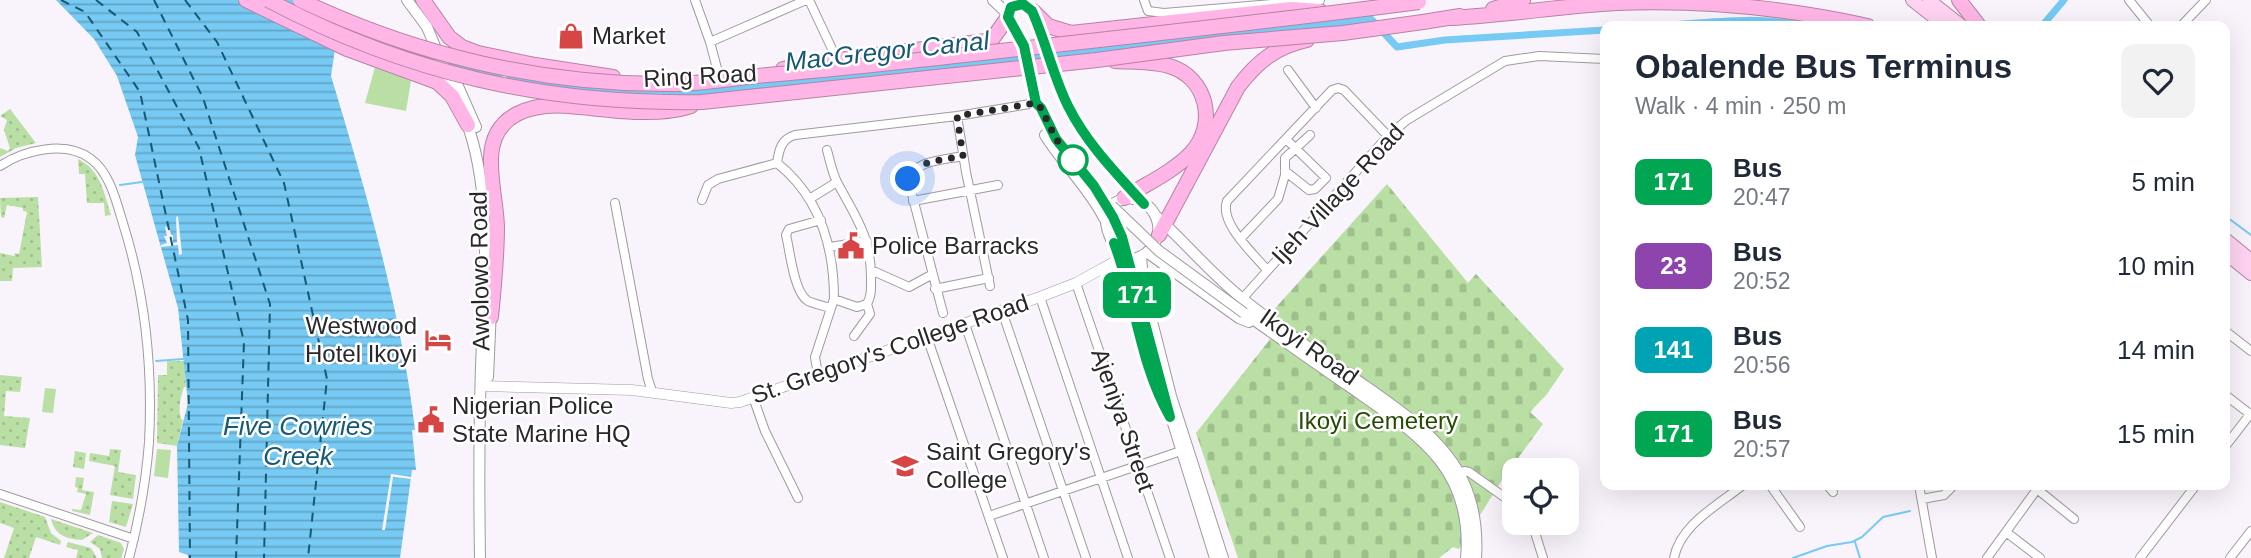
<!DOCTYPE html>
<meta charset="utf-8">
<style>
body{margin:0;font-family:Arial,sans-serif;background:#f2f2f3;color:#1f2937;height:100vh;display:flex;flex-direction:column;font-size:26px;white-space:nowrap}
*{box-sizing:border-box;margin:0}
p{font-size:23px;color:#747a83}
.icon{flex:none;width:38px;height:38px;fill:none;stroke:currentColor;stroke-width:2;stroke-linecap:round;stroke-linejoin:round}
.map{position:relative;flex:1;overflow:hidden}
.panel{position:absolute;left:1600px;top:21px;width:630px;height:469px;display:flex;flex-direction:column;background:#fff;border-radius:14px;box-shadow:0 7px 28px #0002}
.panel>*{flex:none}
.badge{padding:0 14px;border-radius:10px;font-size:24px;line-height:46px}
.fabs{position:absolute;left:1502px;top:458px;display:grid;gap:14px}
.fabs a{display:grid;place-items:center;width:77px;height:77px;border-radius:14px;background:#fff;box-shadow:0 7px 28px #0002;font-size:35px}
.you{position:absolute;width:35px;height:35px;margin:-18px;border:5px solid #fff;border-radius:50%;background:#1a73e8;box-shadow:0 0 0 10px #1a73e833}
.map>.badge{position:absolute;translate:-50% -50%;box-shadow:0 0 0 4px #fff}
.round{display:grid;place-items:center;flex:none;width:74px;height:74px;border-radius:14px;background:#f2f2f3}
.head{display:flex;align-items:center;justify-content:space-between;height:119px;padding:0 35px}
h1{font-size:33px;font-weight:700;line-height:52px}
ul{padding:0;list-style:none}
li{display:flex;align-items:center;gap:21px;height:84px;padding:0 35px}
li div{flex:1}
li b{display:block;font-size:26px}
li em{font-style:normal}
li .badge{min-width:77px;font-weight:700;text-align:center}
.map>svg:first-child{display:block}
.grass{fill:url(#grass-dots)}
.cemetery{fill:url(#cemetery-stones)}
.park{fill:#b9dfa4}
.water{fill:url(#water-rules)}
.pier{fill:#f9f4fb}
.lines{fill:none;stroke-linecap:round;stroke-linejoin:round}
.stream{stroke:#76caf3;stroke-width:2}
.canal{stroke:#76caf3;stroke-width:7}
.ferry{stroke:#175874;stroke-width:2;stroke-dasharray:9 7;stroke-linecap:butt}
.minor-casing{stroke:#9f9aa0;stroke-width:10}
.tertiary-casing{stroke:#9f9aa0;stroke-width:11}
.secondary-casing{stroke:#9f9aa0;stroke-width:12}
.primary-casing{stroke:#b484a5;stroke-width:14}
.motorway-casing{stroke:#b484a5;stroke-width:16}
.minor{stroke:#fff;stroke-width:8}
.tertiary{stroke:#fff;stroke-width:10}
.secondary{stroke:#fff;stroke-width:10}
.primary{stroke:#ffd3f1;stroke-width:12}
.motorway{stroke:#ffb6e7;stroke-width:14}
.secondary-bridge-casing{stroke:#9f9aa0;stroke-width:12;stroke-linecap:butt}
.motorway-bridge-casing{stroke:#b484a5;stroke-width:16;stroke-linecap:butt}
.secondary-bridge{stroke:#fff;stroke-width:10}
.motorway-bridge{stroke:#ffb6e7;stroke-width:14}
.line-casing{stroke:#fff;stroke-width:16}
.line{stroke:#00a651;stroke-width:10}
.walk{stroke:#29272a;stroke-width:7;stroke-dasharray:0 12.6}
.stop-dot{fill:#fff;stroke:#00a651;stroke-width:3.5}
.labels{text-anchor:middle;stroke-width:5;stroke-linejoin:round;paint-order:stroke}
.poi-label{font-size:24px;fill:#29272a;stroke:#fff;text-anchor:start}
.street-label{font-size:24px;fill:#29272a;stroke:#fff}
.park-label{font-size:24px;fill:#254a03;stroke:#fff}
.water-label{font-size:26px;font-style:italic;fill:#175874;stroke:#fff}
</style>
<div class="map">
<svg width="2251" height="558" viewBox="0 0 2251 558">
<defs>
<pattern id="grass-dots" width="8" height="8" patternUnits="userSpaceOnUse" patternTransform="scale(1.75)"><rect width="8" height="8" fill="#b9dfa4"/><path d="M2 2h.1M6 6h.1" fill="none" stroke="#9fbf8d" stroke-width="1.8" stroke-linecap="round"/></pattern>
<pattern id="cemetery-stones" width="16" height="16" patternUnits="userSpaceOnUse" patternTransform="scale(1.75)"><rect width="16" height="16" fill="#b9dfa4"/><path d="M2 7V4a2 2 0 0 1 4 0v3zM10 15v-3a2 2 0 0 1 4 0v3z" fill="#9fbf8d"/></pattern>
<pattern id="water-rules" width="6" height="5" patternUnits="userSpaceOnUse" patternTransform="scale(1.75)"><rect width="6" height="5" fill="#76caf3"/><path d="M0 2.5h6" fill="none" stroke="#61a4c5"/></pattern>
</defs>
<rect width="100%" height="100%" fill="#f9f4fb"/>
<path class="grass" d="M 10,109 L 36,143 L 16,148 L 0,157 L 0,148 L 8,151 L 10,148 L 4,130 L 7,120 L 0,116 Z
M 78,159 C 101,170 104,193 111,215 L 105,216 L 104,203 L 87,203 L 85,174 L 79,174 Z
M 38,197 L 42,267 L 13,268 L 12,281 L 0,281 L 0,253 L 14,256 L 15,253 L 19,254 L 27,212 L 23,211 L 23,208 L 7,205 L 4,218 L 1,217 L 0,198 Z
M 167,361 L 184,361 L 186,387 L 184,387 C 180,398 178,408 181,419 L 183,420 L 177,446 L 157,443 L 158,375 L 167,375 Z
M 0,375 L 22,377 L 20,392 L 6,391 L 4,416 L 30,418 L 25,448 L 0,445 Z
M 110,449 L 121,450 L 118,472 L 136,475 L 133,499 L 110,495 L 115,466 L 89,461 L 90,453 L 109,456 Z
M 75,451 L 86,453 L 84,469 L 73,467 Z
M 76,477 L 84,478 L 82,490 L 94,492 L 90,515 L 72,511 L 72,509 L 81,510 L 86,494 L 77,492 L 78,488 L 75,487 Z
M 112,501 L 133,504 L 126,527 L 109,522 Z
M 0,502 L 45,517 L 51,533 L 61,541 L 60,545 L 36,537 L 29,558 L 4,558 L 14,528 L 0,523 Z
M 51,519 L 93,533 L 82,540 C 66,539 55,535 51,519 Z
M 98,535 L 121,543 L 124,549 L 121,558 L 102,558 L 100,549 L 90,542 Z
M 68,542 L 91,548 L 97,558 L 76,558 L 78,550 L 66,547 Z"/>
<path class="cemetery" d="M 1387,184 L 1468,283 L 1476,274 L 1564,369 L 1547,394 L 1530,412 L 1543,424 L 1500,483 L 1459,549 L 1453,547 L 1439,558 L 1238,558 L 1196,433 L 1282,324 L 1269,315 Z"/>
<path class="park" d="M 375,67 L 411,81 L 406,111 L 365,103 Z
M 45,388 L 56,389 L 53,413 L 42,412 Z
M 157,449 L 171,450 L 168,478 L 154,476 Z"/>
<path class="water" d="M 56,0 L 294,0 L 328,44 L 335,49 L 331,76 C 366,192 401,309 415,430 L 412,430 L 416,470 L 412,470 L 400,558 L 188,558 L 188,555 L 179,552 L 177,446 L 188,403 L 178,308 L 135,155 L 138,137 L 117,76 L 94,39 Z"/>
<path class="pier" d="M 178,216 L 182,254 L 179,255 L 178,245 L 161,247 L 161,245 L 167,243 L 164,236 L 167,236 L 165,227 L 169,226 L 171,235 L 173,235 L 173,243 L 177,242 L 176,217 Z
M 391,474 L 412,477 L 412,479 L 393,477 L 385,530 L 382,530 Z"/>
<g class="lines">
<path class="stream" d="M 120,185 L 142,182
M 2224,215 L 2251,235
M 156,361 L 183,359
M 1855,542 L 1860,558
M 1793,558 L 1827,546 L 1852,542 L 1862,537 L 1883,517 L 1910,511"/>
<path class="canal" d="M 299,7 L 339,26
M 1656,26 C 1706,23 1756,15 1806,26
M 2042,26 L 2064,0
M 406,52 L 499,77
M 510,79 C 583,90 647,95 720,91 L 1371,19 L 1397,47 L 1445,40 L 1605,30"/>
<path class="ferry" d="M 61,0 L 85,12 L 140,92 L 188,320 L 190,558
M 96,0 L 137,32 L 199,148 L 244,342 L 236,558
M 154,0 L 203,98 L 270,304 L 264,558
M 185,0 L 217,42 L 284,183 L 327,379 L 308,558"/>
<g class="minor-casing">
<path id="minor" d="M 695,0 L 710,42 L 718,72
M 809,0 L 832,49
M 1144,0 L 1148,11 L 1164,13 L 1320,0
M 2129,0 L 2150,26
M 2181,26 L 2206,0
M 710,42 L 806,0
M 1288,70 L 1316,108
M 957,116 L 966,172 L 990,286
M 827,150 C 830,161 832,172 837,182 C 855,216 871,236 871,277 C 871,287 872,295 867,304 L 857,307 L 834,299
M 777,163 C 779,150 781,139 795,135 L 957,116 L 1036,103
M 0,166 C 24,150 66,140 91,159 C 109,172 116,200 122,220 C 145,292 153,366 149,442 C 146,482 139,520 129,558
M 1285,171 L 1309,190 L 1315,189 L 1326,178 L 1286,139
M 811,198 L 837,182
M 702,200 L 708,185 L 718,179 L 777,163 C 820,197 834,246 834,299 L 815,357 L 818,375
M 913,201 L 998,185
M 615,203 L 648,379 L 652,391
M 821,220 L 789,229 L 786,235 C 790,251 794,293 808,301 C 815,304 823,306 831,308
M 1241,238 L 1278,199 L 1285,175 L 1285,158 L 1310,135
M 830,247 L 867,241
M 871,270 L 909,287 L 931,275
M 1267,270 C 1253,253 1219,223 1227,201 L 1332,90 L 1338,88 L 1344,90 L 1388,136
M 1076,283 L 1170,558
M 935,289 L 989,278
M 1040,297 L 1128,558
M 1242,299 L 1388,136 L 1407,120 L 1505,61 L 1539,56 L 1605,59
M 1002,311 L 1086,558
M 943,313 L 908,179 C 915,160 945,160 963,156
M 965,324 L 1044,558
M 2224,330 L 2251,351
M 854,336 L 870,314 L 867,304
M 927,337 L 1003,558
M 2224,394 L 2250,414
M 753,397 L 765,431 L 798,498
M 2224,448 L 2251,413
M 1457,475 L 1464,471 L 1469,472 L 1514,504
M 1770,485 L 1800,527
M 1827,485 L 1833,492
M 1919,485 L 1932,558
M 2037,489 L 2074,519
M 0,494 L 134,539
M 1922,499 L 1944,495 L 1954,485
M 989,516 L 1181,451
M 1532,523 L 1543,558
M 2006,532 L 2040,558
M 1674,558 C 1680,525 1718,505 1743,485
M 1987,558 L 2040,485
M 2140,558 L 2196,485
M 2230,558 L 2251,531"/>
</g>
<g class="tertiary-casing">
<path id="tertiary" d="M 481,386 L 632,390 L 731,403 L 740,402 L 1040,297 L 1076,283 L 1123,257"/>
</g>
<g class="secondary-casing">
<path id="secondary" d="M 407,0 L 427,27 L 456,97
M 993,0 L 1008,14
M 457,84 L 476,127
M 465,118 C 494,192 484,289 481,366 C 479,430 479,494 480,558
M 1045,135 C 1063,164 1089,188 1104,218
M 1094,186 L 1056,139 L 1041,108 L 1036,103 L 1024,45 L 1008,17 L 1011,7 C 1020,3 1026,3 1033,11 C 1046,42 1053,76 1068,106 C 1087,144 1116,173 1145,204
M 1124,198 C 1163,197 1172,247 1134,259 C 1114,258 1101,224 1107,207 Z
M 1156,216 C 1186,243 1212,275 1244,300 C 1281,330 1322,356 1361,383 C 1428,430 1482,466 1476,558
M 1114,243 L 1155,390
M 1148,253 L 1239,318 L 1249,322
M 1141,257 L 1144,290 L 1171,396 L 1223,558
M 1244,313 C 1280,338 1315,363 1350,387 C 1416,433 1474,467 1466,558
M 1158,375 L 1215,558
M 488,377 L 491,309"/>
</g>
<g class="primary-casing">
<path id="primary" d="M 1912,0 L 1945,26
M 1929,0 L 1962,26
M 2224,238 L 2251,260
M 2224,252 L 2251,274"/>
</g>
<g class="motorway-casing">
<path id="motorway" d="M 246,0 L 347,49 L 437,82 L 452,96 L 468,125
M 423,0 L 449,37 L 462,47 L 478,53 L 535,65 L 613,77
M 1959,0 L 1979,26
M 1493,9 L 1523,0
M 1033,11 L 1048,26 L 1071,33 L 1291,9 L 1320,11
M 1451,18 C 1507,15 1562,6 1617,3 C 1701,0 1787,8 1868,26
M 1423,22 L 1460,16
M 1115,61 C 1133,62 1152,61 1169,66 C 1207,77 1218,124 1191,153 C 1173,172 1146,184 1124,198
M 783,69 L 806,64 L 986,41 L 993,38 L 1008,17
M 1159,235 L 1238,87 C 1257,62 1275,47 1307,40
M 491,317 C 494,287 497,257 497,226 C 496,203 490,180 491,157 C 493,113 533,103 569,106 C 608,109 653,118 691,106"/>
</g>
<use href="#minor" class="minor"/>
<use href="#tertiary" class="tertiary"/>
<use href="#secondary" class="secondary"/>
<use href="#primary" class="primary"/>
<use href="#motorway" class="motorway"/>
<g class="secondary-bridge-casing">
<path id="secondary-bridge" d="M 1094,186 L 1113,217 L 1126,248 L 1158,375
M 1112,206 L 1159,251 L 1244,313"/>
</g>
<g class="motorway-bridge-casing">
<path id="motorway-bridge" d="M 268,0 C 406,73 545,105 702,102 L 1097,60 L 1224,43 L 1343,33 L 1423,22
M 300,0 C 415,55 542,85 670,84 C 703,84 734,78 767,75 C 839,69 910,61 982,53 C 1128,37 1274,21 1419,2"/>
</g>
<use href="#secondary-bridge" class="secondary-bridge"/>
<use href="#motorway-bridge" class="motorway-bridge"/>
</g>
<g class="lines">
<g class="line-casing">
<path id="line" d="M 1114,243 C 1136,301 1139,363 1170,417 L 1122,237 L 1113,217 L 1094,186 L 1056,139 L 1041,108 L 1036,103 L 1024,46 L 1008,17 L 1011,7 L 1023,4 L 1032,11 C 1046,42 1053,76 1068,106 C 1087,144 1116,173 1144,204"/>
</g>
<use href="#line" class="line"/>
<path class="walk" d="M 908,179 C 915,160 945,160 963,156 L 957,116 L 1036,103 L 1041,108 L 1056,139 L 1073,160"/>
</g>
<defs>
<g id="shop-bare" transform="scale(2.1)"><path d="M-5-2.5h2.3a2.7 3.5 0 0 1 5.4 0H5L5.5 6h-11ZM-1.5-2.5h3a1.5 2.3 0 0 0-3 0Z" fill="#d54644" stroke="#fff" stroke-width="2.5" paint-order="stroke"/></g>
<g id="civic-bare" transform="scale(2.1)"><path d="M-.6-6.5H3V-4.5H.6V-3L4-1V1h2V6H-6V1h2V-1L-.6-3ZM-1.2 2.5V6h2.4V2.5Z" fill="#d54644" stroke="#fff" stroke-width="2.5" paint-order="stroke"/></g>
<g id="hotel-bare" transform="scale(2.1)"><path d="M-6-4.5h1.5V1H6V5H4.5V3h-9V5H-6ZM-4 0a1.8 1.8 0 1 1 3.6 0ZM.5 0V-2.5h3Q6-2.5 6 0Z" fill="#d54644" stroke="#fff" stroke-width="2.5" paint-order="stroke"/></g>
<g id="university-bare" transform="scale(2.1)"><path d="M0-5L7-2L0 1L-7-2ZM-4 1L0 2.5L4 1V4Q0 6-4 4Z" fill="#d54644" stroke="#fff" stroke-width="2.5" paint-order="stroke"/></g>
</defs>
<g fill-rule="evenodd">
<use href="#shop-bare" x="571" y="36"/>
<use href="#civic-bare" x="851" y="246"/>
<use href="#hotel-bare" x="438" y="340"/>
<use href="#civic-bare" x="431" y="420"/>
<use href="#university-bare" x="905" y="466"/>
</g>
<circle class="stop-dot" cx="1073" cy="160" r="14"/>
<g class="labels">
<g class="poi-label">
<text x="592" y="44">Market</text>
<text x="872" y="254">Police Barracks</text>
<text x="417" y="334" text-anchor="end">Westwood<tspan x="417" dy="28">Hotel Ikoyi</tspan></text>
<text x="452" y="414">Nigerian Police<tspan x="452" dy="28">State Marine HQ</tspan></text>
<text x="926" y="460">Saint Gregory's<tspan x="926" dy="28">College</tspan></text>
</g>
<g class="street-label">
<text transform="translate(700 76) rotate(-3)" y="8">Ring Road</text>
<text transform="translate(1338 194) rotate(-47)" y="8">Ijeh Village Road</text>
<text transform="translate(480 271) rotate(-91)" y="8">Awolowo Road</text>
<text transform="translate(1309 347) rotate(35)" y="8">Ikoyi Road</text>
<text transform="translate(890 349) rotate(-19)" y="8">St. Gregory's College Road</text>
<text transform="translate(1123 420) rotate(71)" y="8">Ajeniya Street</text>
</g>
<g class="park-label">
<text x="1378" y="429">Ikoyi Cemetery</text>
</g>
<g class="water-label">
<text transform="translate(887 51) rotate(-6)" y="9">MacGregor Canal</text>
<text x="298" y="435">Five Cowries<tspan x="298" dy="30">Creek</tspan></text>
</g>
</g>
</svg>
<div class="fabs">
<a><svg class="icon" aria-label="locate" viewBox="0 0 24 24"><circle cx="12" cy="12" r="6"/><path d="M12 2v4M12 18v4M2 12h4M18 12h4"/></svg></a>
</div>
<div class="you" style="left:908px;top:179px"></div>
<b class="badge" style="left:1137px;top:295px;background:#00a651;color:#fff">171</b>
<section class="panel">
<div class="head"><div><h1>Obalende Bus Terminus</h1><p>Walk · 4 min · 250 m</p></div><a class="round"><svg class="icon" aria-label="heart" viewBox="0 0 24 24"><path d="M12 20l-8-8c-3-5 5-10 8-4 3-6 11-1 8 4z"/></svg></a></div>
<ul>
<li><span class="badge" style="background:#00a651;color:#fff">171</span><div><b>Bus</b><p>20:47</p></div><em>5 min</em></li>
<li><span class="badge" style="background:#8e44ad;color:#fff">23</span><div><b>Bus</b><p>20:52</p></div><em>10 min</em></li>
<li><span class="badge" style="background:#00a3b4;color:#fff">141</span><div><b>Bus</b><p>20:56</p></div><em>14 min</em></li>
<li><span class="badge" style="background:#00a651;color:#fff">171</span><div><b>Bus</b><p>20:57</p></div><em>15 min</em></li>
</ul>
</section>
</div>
